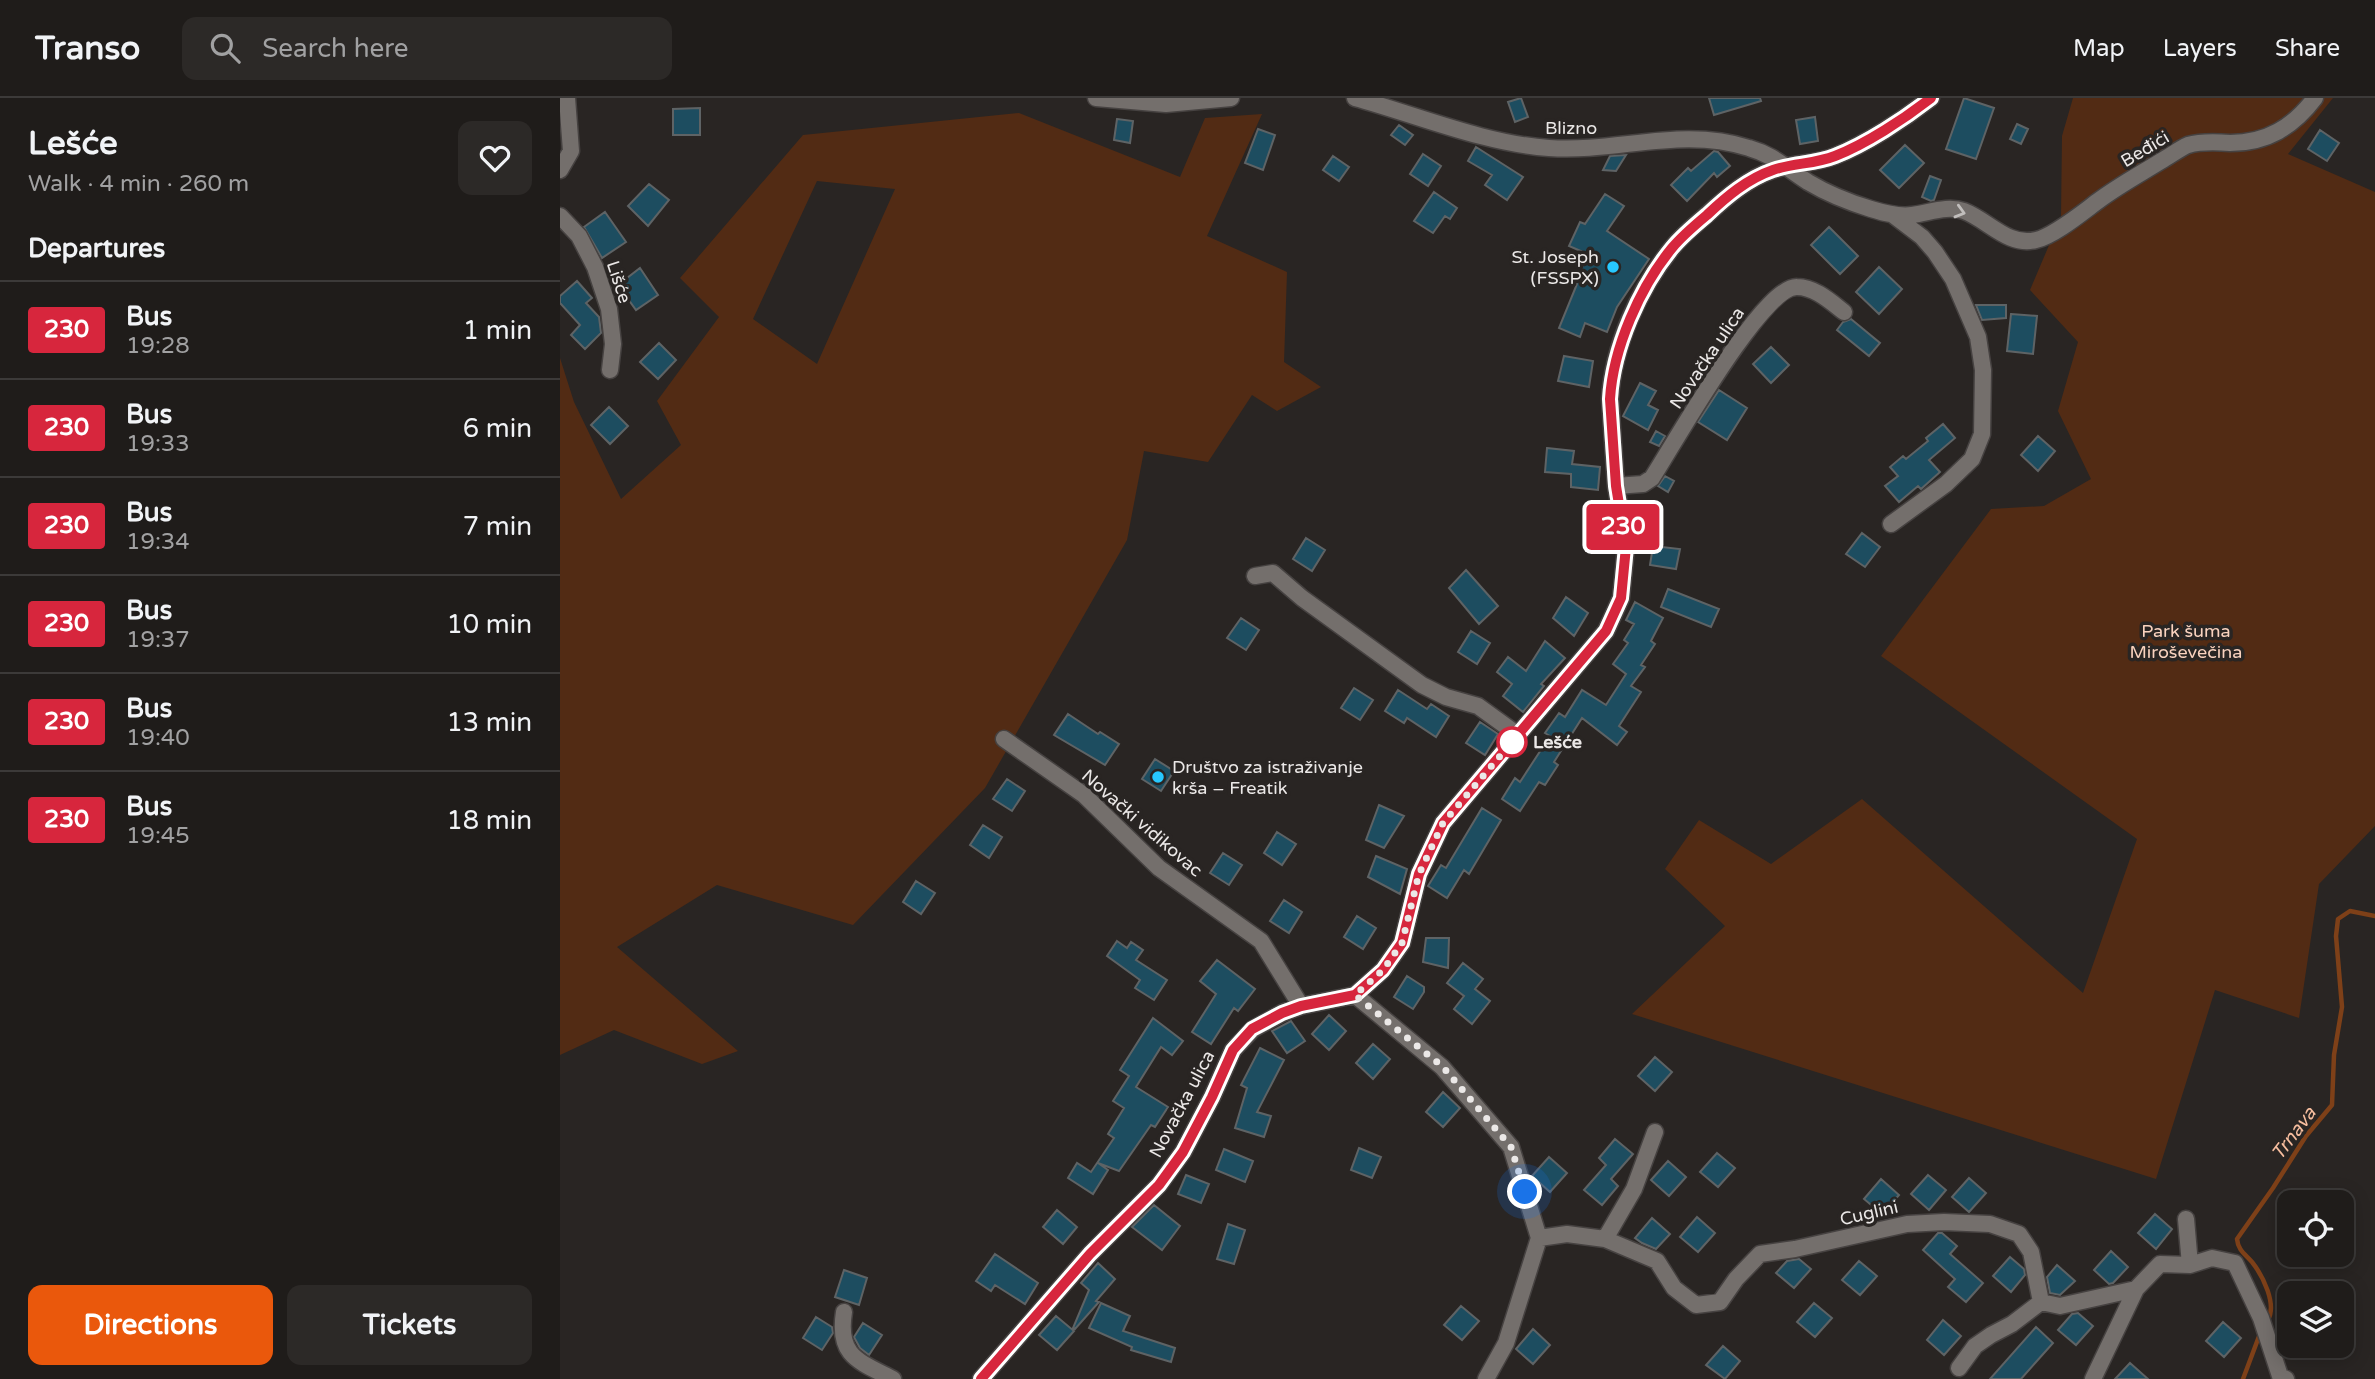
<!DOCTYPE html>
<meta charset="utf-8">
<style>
body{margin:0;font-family:"Varela Round",sans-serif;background:#2c2927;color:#f1f3f6;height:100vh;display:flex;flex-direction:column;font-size:26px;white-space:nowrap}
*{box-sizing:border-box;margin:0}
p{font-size:23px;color:#a1a1a2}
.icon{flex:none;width:38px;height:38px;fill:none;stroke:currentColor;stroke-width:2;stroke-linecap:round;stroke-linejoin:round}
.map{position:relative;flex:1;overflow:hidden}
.panel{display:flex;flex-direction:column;background:#1f1c1a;width:560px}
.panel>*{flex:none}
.badge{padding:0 14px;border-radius:5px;font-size:24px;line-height:46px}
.tools{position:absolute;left:1717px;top:1092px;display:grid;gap:14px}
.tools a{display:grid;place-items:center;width:77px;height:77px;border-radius:14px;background:#1f1c1a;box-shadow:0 4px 18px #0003,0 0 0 2px #3c3a39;font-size:35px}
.you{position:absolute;width:35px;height:35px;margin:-18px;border:5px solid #fff;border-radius:50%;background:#1a73e8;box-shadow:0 0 0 10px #1a73e833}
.map>.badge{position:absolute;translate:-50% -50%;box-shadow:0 0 0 4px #fff}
h2{padding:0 28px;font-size:26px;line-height:63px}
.round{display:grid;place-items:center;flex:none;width:74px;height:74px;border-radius:14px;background:#2c2927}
.overview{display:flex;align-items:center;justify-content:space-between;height:119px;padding:0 28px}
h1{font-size:33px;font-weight:800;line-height:52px}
.cta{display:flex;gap:14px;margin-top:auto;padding:14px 28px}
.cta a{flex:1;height:80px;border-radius:14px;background:#ea580c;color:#fff;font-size:28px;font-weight:800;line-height:80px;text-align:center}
.cta a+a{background:#2c2927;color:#f1f3f6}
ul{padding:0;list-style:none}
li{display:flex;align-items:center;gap:21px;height:98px;padding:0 28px;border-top:2px solid #3c3a39}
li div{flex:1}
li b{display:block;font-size:26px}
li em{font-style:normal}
li .badge{min-width:77px;font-weight:700;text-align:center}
header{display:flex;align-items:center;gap:42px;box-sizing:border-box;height:98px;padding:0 35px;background:#1f1c1a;border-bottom:2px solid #3c3a39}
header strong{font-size:33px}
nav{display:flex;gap:38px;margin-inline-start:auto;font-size:24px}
.search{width:490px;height:63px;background:#2c2927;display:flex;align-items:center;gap:18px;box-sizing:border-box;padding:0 24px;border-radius:14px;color:#a1a1a2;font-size:26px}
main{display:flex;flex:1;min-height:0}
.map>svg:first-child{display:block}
.green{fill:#522b14;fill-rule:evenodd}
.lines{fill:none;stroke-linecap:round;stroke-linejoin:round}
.stream{stroke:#7e4018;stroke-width:4.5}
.building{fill:#1d4d60;stroke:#5e6365;stroke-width:2}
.minor-casing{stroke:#464241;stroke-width:19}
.minor{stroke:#746f6c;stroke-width:16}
.oneway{stroke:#c1bebc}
.line-casing{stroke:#fff;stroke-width:16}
.line{stroke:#d7263d;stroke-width:10}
.walk{stroke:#ebe8e7;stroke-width:7;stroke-dasharray:0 12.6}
.poi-dot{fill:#27c8fe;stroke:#292523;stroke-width:2.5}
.stop-dot{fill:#fff;stroke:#d7263d;stroke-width:3.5}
.labels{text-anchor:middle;stroke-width:7;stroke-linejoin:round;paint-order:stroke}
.street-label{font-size:18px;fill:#ebe8e7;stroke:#292523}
.poi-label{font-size:18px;fill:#ebe8e7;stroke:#292523;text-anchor:end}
.park-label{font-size:18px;fill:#f9d2be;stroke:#292523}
.stop-label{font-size:18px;font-weight:bold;fill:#ebe8e7;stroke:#292523;text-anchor:start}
.water-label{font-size:19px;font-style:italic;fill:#f6bd9e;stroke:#292523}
</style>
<header>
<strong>Transo</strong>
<div class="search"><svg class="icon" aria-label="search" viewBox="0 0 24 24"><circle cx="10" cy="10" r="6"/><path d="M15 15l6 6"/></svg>Search here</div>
<nav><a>Map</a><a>Layers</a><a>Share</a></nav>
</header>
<main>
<section class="panel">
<div class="overview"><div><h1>Lešće</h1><p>Walk · 4 min · 260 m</p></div><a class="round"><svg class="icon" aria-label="heart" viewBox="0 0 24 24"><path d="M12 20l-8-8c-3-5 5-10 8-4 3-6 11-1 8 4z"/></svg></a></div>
<h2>Departures</h2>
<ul>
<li><span class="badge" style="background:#d7263d;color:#fff">230</span><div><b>Bus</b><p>19:28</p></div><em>1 min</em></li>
<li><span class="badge" style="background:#d7263d;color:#fff">230</span><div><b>Bus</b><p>19:33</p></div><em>6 min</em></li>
<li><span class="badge" style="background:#d7263d;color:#fff">230</span><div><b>Bus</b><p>19:34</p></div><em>7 min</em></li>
<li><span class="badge" style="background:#d7263d;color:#fff">230</span><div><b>Bus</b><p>19:37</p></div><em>10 min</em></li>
<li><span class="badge" style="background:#d7263d;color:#fff">230</span><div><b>Bus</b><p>19:40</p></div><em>13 min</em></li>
<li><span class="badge" style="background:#d7263d;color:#fff">230</span><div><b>Bus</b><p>19:45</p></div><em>18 min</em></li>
</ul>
<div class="cta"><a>Directions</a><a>Tickets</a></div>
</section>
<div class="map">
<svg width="1815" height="1281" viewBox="0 0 1815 1281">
<rect width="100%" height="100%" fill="#292523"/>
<path class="green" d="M 1513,0 L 1773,0 L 1728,56 L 1815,94 L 1815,728 L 1759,786 L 1739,920 L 1655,892 L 1596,1081 L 1072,916 L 1165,828 L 1105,771 L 1139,722 L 1211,766 L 1302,701 L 1523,895 L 1577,741 L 1321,558 L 1431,411 L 1484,408 L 1531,381 L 1498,313 L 1518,244 L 1470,192 L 1501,119 L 1502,38 Z
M 459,15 L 620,79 L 645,20 L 702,16 L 647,138 L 727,174 L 724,264 L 761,289 L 717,313 L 692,297 L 648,364 L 584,353 L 567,442 L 425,690 L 293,827 L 157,787 L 57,849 L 178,953 L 142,966 L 54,932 L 0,957 L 0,260 L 14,304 L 61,401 L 121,347 L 97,303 L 159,219 L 120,180 L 243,37 ZM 257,83 L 335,91 L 257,266 L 193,221 Z"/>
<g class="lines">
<path class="stream" d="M 1708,1222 C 1717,1206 1703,1178 1692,1164 C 1685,1156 1678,1152 1677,1141 L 1713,1090 L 1746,1038 L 1772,1007 L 1774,957 L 1782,909 L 1776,838 L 1778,821 L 1790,813 L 1815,818
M 1683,1281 L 1701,1233"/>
</g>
<path class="building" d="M 961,0 L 968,19 L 955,24 L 948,4 Z
M 1149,0 L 1200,0 L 1201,3 L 1154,17 Z
M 1404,0 L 1434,10 L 1416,61 L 1386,51 Z
M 140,10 L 140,37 L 113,37 L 113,11 Z
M 1255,19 L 1258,43 L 1240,46 L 1236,22 Z
M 557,21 L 573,23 L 570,45 L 554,42 Z
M 1457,26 L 1468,31 L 1461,46 L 1450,41 Z
M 839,27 L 853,37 L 845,47 L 831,37 Z
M 698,31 L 715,37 L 703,72 L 685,65 Z
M 1760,32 L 1779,45 L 1767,63 L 1748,51 Z
M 1345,47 L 1364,65 L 1339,90 L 1320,72 Z
M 916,49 L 963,79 L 947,102 L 925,87 L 932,77 L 908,63 Z
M 1154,53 L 1158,54 L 1170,68 L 1157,79 L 1154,75 L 1127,103 L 1111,87 L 1128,70 L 1131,73 Z
M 863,56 L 881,68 L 868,88 L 850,76 Z
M 1066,57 L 1056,73 L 1043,72 L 1050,58 Z
M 773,58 L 789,69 L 779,83 L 763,72 Z
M 1370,78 L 1381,82 L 1374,102 L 1371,103 L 1362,99 Z
M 89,86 L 109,102 L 88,128 L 68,108 Z
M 874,94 L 897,110 L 890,121 L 885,118 L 873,135 L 854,123 Z
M 1045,96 L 1064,108 L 1047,133 L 1089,161 L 1057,209 L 1047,234 L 1025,225 L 1020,239 L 999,230 L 1017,186 L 1013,183 L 1030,157 L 1009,148 L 1020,124 L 1025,126 Z
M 45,114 L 66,144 L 42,160 L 24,129 Z
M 1269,129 L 1298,158 L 1280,176 L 1251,147 Z
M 1319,169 L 1342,191 L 1319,216 L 1296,194 Z
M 80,170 L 98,197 L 76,212 L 58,187 Z
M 17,183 L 32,200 L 26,205 L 39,219 L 41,235 L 25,251 L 11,237 L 20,227 L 0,205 L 0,198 Z
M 1416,207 L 1446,207 L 1446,220 L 1422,222 Z
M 1451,216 L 1477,218 L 1473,256 L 1447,253 Z
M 1291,221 L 1320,245 L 1309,258 L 1277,232 L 1283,224 Z
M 99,245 L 116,262 L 98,281 L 80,264 Z
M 1211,249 L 1229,267 L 1211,285 L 1193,266 Z
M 1004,258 L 1033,263 L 1029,289 L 998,283 Z
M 1080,285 L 1096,293 L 1088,307 L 1098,312 L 1088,332 L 1063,318 Z
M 1159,292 L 1187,310 L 1167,342 L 1138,324 Z
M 49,309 L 68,328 L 50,346 L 31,327 Z
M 1383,326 L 1395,340 L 1369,362 L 1380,374 L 1361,391 L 1358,388 L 1339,404 L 1325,388 L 1338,378 L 1330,369 L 1343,358 L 1346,361 L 1368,343 L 1366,340 Z
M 1096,333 L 1105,338 L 1099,348 L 1090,344 Z
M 1478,338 L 1495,353 L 1478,373 L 1461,357 Z
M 987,350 L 1014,353 L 1012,366 L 1040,369 L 1038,392 L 1011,389 L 1011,376 L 985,374 Z
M 1105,378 L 1114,383 L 1108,394 L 1098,388 Z
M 1302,435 L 1320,449 L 1305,469 L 1286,456 Z
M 746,440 L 765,452 L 752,473 L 733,461 Z
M 1093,448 L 1120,451 L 1116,471 L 1090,467 Z
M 906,472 L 938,508 L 919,526 L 889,490 Z
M 1108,491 L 1159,511 L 1151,529 L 1101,509 Z
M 1006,499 L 1028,515 L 1014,538 L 993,520 Z
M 1075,504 L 1103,520 L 1091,543 L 1095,546 L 1081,567 L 1085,569 L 1071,588 L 1081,594 L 1059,628 L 1067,634 L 1057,647 L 1022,620 L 994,664 L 998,667 L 985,687 L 979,684 L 960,713 L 942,701 L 955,680 L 960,684 L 990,638 L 985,635 L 999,615 L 1005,619 L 1022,592 L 1046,607 L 1066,576 L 1053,566 L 1068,545 L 1064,542 L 1074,526 L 1066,522 Z
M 681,520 L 699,532 L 686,552 L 667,540 Z
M 911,533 L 930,545 L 917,566 L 898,554 Z
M 985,543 L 1005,560 L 981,586 L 984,588 L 963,614 L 943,598 L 952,586 L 937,574 L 948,559 L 966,573 Z
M 794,590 L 813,602 L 800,622 L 781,610 Z
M 838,592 L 867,611 L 871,606 L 889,618 L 876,639 L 847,620 L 844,625 L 825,613 Z
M 508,616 L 538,636 L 540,634 L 559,646 L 545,667 L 494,637 Z
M 920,624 L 938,636 L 925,657 L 906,645 Z
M 595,661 L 614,673 L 601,693 L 582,681 Z
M 447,681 L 465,693 L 452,713 L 433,701 Z
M 819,707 L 844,718 L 824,750 L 806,742 Z
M 922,710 L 941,722 L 909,776 L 904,772 L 887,800 L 868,788 L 881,767 L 886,770 Z
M 423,727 L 442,739 L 429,760 L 410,747 Z
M 717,734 L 736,746 L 722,767 L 704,755 Z
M 663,755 L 682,767 L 669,787 L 650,775 Z
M 816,758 L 847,771 L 840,796 L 808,779 Z
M 356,783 L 375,795 L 361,816 L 343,804 Z
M 724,802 L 742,814 L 729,835 L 710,823 Z
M 797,818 L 816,830 L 803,851 L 784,839 Z
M 866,840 L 889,840 L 888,870 L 863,864 Z
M 557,843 L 567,850 L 571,844 L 583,852 L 576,862 L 607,882 L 594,902 L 575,890 L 580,882 L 547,858 Z
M 657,862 L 695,891 L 678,913 L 674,910 L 651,946 L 632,934 L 656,896 L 640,883 Z
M 903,865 L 923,881 L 915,891 L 930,903 L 912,926 L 894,911 L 904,898 L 887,885 Z
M 847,878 L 864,889 L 864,894 L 853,911 L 834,899 Z
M 769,917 L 786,933 L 769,952 L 752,936 Z
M 593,920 L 623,943 L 612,957 L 601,949 L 576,989 L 608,1009 L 595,1029 L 591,1027 L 559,1073 L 538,1065 L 548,1072 L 533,1096 L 508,1080 L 517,1065 L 531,1074 L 554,1040 L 548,1036 L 564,1010 L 553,1003 L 569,978 L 560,972 Z
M 731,923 L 745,943 L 727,955 L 712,933 Z
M 813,946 L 830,961 L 813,981 L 796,965 Z
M 700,950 L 724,962 L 697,1014 L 711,1018 L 704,1039 L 675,1030 L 687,990 L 681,987 Z
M 1095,959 L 1112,974 L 1095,993 L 1078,978 Z
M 883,994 L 900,1010 L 883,1029 L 866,1014 Z
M 1055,1041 L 1073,1056 L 1051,1081 L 1058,1088 L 1042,1107 L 1024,1092 L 1046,1067 L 1039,1060 Z
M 799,1050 L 821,1059 L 812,1080 L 791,1072 Z
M 664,1051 L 693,1063 L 685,1084 L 656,1072 Z
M 1157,1055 L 1175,1070 L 1158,1089 L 1140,1074 Z
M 989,1059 L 1007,1075 L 990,1094 L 972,1078 Z
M 1108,1063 L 1126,1079 L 1109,1098 L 1091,1082 Z
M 626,1077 L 649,1086 L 641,1105 L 618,1096 Z
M 1368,1077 L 1386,1092 L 1369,1112 L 1351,1096 Z
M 1409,1080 L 1426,1095 L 1409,1114 L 1392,1099 Z
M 1321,1081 L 1339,1097 L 1322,1116 L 1304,1101 Z
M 594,1107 L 620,1128 L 602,1152 L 572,1129 Z
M 497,1112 L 517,1129 L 503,1146 L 483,1129 Z
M 1595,1116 L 1612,1131 L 1596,1151 L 1578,1135 Z
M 1137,1119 L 1155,1135 L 1138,1154 L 1120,1139 Z
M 1092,1120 L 1110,1136 L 1096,1151 L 1082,1145 L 1075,1140 Z
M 668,1126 L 685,1132 L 674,1166 L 657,1161 Z
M 1378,1135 L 1382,1135 L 1397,1148 L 1390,1156 L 1423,1185 L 1406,1204 L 1388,1189 L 1395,1181 L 1363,1152 Z
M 1551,1153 L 1568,1169 L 1553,1185 L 1549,1186 L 1534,1172 Z
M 435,1156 L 478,1185 L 465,1206 L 435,1187 L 431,1193 L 416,1183 Z
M 1450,1159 L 1464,1171 L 1465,1177 L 1451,1194 L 1433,1178 Z
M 1239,1161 L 1251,1171 L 1234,1190 L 1216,1175 L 1227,1163 Z
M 1299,1163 L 1317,1178 L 1300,1197 L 1282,1182 Z
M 538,1165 L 555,1181 L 536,1203 L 539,1204 L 515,1231 L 513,1230 L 529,1192 L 521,1185 Z
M 1497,1167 L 1515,1183 L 1500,1197 L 1490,1195 L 1487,1179 Z
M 284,1172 L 307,1180 L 299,1207 L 275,1199 Z
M 541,1205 L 570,1218 L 563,1233 L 615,1250 L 611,1264 L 571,1252 L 572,1249 L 529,1230 Z
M 1254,1205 L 1272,1220 L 1255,1239 L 1237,1224 Z
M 901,1208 L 919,1223 L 902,1242 L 884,1227 Z
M 1518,1215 L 1533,1228 L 1516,1247 L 1498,1232 L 1512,1216 Z
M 496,1218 L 514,1233 L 497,1252 L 479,1237 Z
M 256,1219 L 272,1229 L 273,1235 L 262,1252 L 243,1240 Z
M 1383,1222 L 1401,1238 L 1384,1257 L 1367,1242 Z
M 1663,1224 L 1681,1240 L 1664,1259 L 1646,1243 Z
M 303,1225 L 322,1237 L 309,1257 L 300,1250 L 294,1239 Z
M 1476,1229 L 1493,1245 L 1476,1264 L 1461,1281 L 1430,1281 Z
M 973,1231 L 990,1247 L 973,1266 L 956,1251 Z
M 1163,1248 L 1180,1263 L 1165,1281 L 1146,1267 Z
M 1570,1265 L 1588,1281 L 1555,1281 Z"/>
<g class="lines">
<g class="minor-casing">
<path id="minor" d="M 536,0 L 606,6 L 671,0
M 795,0 C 857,17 926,46 989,50 C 1057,55 1121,28 1189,50 C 1214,57 1226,70 1248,84 C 1268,96 1288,104 1311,111 C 1324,115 1338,119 1352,117 C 1369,115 1387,107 1404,113 C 1428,122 1448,149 1476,142 C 1494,138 1523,114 1538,103 C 1558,88 1580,76 1601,63 C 1610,58 1619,51 1628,47 C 1642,43 1657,44 1670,45 C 1707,45 1733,29 1755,0
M 0,72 L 11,53 L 7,0
M 0,118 L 19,138 L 35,169 L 49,211 L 53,246 L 50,272
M 1056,388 L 1083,386 L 1092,380 C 1113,348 1202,188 1237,189 C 1255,189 1271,204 1284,214
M 1331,426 L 1386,386 L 1412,361 L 1422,336 L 1423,272 L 1418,239 L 1393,181 L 1375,154 L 1362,139 L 1333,117
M 695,478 L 713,475 L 742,500 L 862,587 L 886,599 L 918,608 L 958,637
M 444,641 L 524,697 L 599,770 L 701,843 L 741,908
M 795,897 L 882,969 L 951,1049 L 979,1140 L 946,1245 L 926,1281
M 1626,1121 L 1630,1167
M 979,1140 L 1007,1136 L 1045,1141 L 1097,1163 L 1114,1190 L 1136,1207 L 1160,1204 L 1176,1181 L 1200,1156 L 1235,1151 L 1347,1126 L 1384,1124 L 1430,1126 L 1459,1136 L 1471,1154 L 1481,1204 L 1500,1208 L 1576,1191
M 1045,1141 L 1074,1091 L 1095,1034
M 284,1214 C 277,1258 298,1263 333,1281
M 1399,1270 L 1415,1248 L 1431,1237 L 1452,1226 L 1481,1204
M 421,1281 L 530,1156 L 599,1087 L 623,1054 L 652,999 L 673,952 L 693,931 L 722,915 L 741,908 L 795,897 L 823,872 L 842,845 L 859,776 L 883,725 L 1046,533 L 1061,500 L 1066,449 L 1056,388 L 1050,301 C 1053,248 1079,191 1112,150 C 1123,136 1138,125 1151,113 C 1169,97 1189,80 1213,72 C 1233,65 1255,66 1275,58 C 1306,46 1344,21 1371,0
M 1533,1281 L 1576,1191 L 1600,1166 L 1630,1167 L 1652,1160 L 1675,1165 L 1701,1220 L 1720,1278 L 1726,1281"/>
</g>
<use href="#minor" class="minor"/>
</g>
<defs><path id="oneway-chevron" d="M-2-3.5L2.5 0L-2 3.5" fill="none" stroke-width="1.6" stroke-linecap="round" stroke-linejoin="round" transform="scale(1.75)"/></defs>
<use class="oneway" href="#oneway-chevron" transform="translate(1400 114) rotate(16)"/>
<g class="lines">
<g class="line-casing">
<path id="line" d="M 421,1281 L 530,1156 L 599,1087 L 623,1054 L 652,999 L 673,952 L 692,931 L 722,915 L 741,908 L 795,897 L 823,872 L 842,845 L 859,776 L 883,725 L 1046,533 L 1061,500 L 1066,449 L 1056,388 L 1050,301 C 1053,250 1080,189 1112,150 C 1122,138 1135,127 1147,117 C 1166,99 1187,81 1213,72 C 1233,65 1255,66 1275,58 C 1306,46 1344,21 1371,0"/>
</g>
<use href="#line" class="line"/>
<path class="walk" d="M 952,644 L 958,637 L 883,725 L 859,776 L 842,845 L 823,872 L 795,897 L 883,969 L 951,1049 L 965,1094"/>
</g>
<g class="poi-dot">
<circle cx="1053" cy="169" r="7"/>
<circle cx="598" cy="679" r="7"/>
</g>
<circle class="stop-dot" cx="952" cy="644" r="14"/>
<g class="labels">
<g class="street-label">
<text x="1011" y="36">Blizno</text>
<text transform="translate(1585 51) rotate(-31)" y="6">Beđići</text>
<text transform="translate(59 184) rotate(72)" y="6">Lišće</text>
<text transform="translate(1147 260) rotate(-56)" y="6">Novačka ulica</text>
<text transform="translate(582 725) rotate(41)" y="6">Novački vidikovac</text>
<text transform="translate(622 1006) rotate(-62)" y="6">Novačka ulica</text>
<text transform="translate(1309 1115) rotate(-13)" y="6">Cuglini</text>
</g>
<g class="poi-label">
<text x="1039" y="165">St. Joseph<tspan x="1039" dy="21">(FSSPX)</tspan></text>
<text x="612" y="675" text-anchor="start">Društvo za istraživanje<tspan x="612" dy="21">krša – Freatik</tspan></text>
</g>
<g class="park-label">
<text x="1626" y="539">Park šuma<tspan x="1626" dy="21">Miroševečina</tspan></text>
</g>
<g class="stop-label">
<text x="973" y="650">Lešće</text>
</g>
<g class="water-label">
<text transform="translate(1733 1035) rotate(-53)" y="7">Trnava</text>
</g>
</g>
</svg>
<div class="tools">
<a><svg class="icon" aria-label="locate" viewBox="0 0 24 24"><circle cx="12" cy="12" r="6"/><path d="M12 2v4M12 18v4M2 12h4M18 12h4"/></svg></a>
<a><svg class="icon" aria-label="layers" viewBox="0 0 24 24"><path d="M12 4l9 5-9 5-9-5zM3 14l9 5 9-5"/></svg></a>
</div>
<div class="you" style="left:965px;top:1094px"></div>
<b class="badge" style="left:1063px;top:429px;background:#d7263d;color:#fff">230</b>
</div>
</main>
